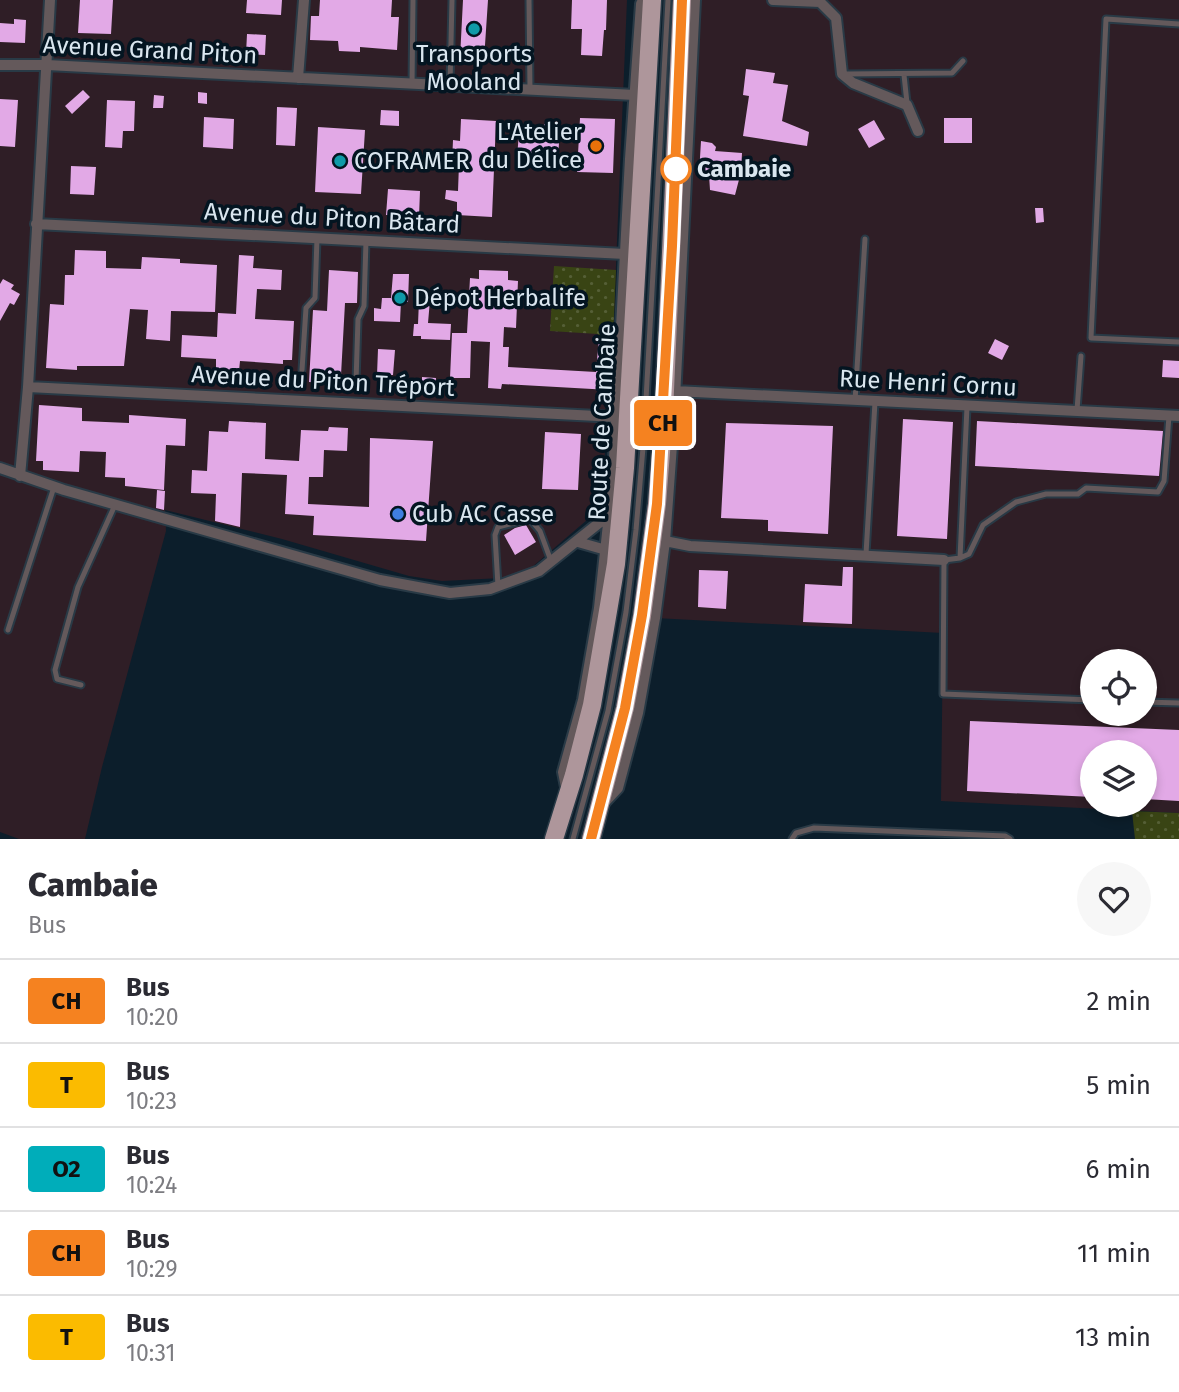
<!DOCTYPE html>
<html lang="fr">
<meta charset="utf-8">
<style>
body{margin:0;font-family:"Fira Sans",sans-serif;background:#f7f7f7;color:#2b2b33;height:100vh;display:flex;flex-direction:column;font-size:26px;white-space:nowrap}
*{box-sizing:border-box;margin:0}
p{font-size:23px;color:#7c7c81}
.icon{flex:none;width:38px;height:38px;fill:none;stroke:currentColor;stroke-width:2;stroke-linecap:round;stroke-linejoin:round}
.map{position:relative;height:839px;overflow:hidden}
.side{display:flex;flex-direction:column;background:#fff;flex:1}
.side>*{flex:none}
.badge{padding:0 14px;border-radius:5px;font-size:24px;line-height:46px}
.fabs{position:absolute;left:1080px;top:649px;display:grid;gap:14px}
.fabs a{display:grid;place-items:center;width:77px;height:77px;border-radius:50%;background:#fff;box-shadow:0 4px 10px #0003;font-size:35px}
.map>.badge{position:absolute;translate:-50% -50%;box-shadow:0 0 0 4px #fff}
.round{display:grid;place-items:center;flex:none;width:74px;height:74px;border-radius:37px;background:#f7f7f7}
.overview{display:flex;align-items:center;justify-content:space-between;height:119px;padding:0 28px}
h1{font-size:33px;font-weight:800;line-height:52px}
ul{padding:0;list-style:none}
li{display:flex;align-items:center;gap:21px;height:84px;padding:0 28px;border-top:2px solid #e1e1e2}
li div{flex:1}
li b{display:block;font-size:26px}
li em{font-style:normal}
li .badge{min-width:77px;font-weight:700;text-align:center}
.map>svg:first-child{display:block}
.industrial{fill:#2f1e26;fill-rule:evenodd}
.grass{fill:url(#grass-dots)}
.building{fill:#e2a9e6}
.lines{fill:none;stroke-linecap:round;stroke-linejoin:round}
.service-casing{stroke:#293a46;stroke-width:9}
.minor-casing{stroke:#293a46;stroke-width:14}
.primary-casing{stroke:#293a46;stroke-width:21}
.service{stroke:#64595b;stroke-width:5}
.minor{stroke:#64595b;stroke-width:10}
.primary{stroke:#ae969b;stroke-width:18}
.line-casing{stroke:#fff;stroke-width:16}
.line{stroke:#f58220;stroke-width:10}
.culture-dot{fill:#0f9aa8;stroke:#041521;stroke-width:2.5}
.food-dot{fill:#e8710a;stroke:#041521;stroke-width:2.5}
.stop-dot{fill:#fff;stroke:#f58220;stroke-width:3.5}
.shop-dot{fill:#3f7fe0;stroke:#041521;stroke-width:2.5}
.labels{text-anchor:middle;stroke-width:7;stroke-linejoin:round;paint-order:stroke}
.street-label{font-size:24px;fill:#dae6ef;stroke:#041521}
.poi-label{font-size:24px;fill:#dae6ef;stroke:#041521;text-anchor:start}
.stop-label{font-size:24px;font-weight:bold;fill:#dae6ef;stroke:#041521;text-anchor:start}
</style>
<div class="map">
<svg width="1179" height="839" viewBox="0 0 1179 839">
<defs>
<pattern id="grass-dots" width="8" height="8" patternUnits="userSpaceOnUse" patternTransform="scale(1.75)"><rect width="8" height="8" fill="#394414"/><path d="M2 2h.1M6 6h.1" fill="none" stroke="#555f36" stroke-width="1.8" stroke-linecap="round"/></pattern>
</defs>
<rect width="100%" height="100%" fill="#0c1e2b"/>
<path class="industrial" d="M 0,0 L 627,0 L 613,338 L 601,508 L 531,568 L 502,578 L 442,581 L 409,576 L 282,539 L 165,510 L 166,531 L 102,767 L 85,839 L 19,839 L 0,832 Z
M 696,0 L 1179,0 L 1179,813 L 941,801 L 943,633 L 655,618 ZM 1092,662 L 1144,662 L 1144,714 L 1092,714 ZM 1092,752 L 1144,752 L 1144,805 L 1092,805 Z"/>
<path class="grass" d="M 554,266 L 616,270 L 613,338 L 599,337 L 598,334 L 550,331 Z
M 1132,811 L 1179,813 L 1179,839 L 1135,839 Z"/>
<path class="building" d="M 80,0 L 113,0 L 111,34 L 78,33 Z
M 247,0 L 282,0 L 281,15 L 246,13 Z
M 320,0 L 392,0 L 391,17 L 399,17 L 397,50 L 360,47 L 360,52 L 339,51 L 338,41 L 310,40 L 311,16 L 319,16 Z
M 463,0 L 488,0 L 484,60 L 460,58 Z
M 572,0 L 607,0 L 606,30 L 604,30 L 602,56 L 581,55 L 582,29 L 571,29 Z
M 14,19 L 26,20 L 25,43 L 0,42 L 0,23 L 14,24 Z
M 247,34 L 266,35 L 265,55 L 246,54 Z
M 746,69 L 775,73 L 773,83 L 788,85 L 782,121 L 809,132 L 807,146 L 743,136 L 749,96 L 743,95 Z
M 83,90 L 90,97 L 72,114 L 65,106 Z
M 198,92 L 207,93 L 207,104 L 198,103 Z
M 154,95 L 164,96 L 163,108 L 153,108 Z
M 0,99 L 18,100 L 15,147 L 0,146 Z
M 107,100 L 135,101 L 134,131 L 123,131 L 122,148 L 105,147 Z
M 277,107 L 297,108 L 295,146 L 276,145 Z
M 381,110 L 399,111 L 399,126 L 380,125 Z
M 204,117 L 234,119 L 233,149 L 203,147 Z
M 580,118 L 615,119 L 613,173 L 577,172 Z
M 944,118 L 972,118 L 972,143 L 944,143 Z
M 461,119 L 496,121 L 492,217 L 457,215 L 457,202 L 445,199 L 446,190 L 458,191 L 459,164 L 452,163 L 453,140 L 460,141 Z
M 874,120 L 885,139 L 869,148 L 858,129 Z
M 544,124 L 560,125 L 558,160 L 517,158 L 519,132 L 544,133 Z
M 318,127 L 365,130 L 361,194 L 315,192 Z
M 701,141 L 712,143 L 716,147 L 715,151 L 742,153 L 741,172 L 735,195 L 710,190 L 709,175 L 699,174 Z
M 71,166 L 96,167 L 94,195 L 70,194 Z
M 388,189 L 420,191 L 419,217 L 386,215 Z
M 1035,208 L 1043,208 L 1044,222 L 1036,223 Z
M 75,250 L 106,251 L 106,268 L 141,269 L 142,257 L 180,259 L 180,263 L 217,265 L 215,312 L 171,311 L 170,341 L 146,339 L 148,310 L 130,309 L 124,366 L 77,366 L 77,370 L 46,368 L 50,304 L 64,305 L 65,275 L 74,275 Z
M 239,255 L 254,256 L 253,268 L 282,270 L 281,290 L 257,289 L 255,319 L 294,321 L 292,360 L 283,360 L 283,364 L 240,361 L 239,371 L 216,370 L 216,359 L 181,357 L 182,335 L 217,337 L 218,313 L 236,314 Z
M 329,270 L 358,272 L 357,303 L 345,303 L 341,375 L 324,374 L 324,383 L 309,382 L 313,310 L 327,311 Z
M 479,270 L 508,271 L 508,280 L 518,281 L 516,328 L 504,327 L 503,347 L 509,347 L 508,367 L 596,372 L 599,337 L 613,338 L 611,363 L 608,372 L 610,390 L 502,384 L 501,389 L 488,388 L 490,342 L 471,341 L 470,378 L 450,378 L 452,333 L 467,333 L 470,278 L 479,279 Z
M 393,274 L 409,274 L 408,302 L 401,301 L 400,322 L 374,321 L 374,308 L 381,309 L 382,298 L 391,298 Z
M 3,279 L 14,285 L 11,289 L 20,294 L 14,305 L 10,303 L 0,321 L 0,284 Z
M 419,300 L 430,300 L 428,323 L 451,324 L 450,340 L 421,339 L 421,336 L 413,336 L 414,324 L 418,324 Z
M 995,339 L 1009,346 L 1002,360 L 988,353 Z
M 378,349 L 395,350 L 393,375 L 377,375 Z
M 1163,360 L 1179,361 L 1179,378 L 1162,377 Z
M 422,377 L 436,378 L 435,388 L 422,387 Z
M 39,405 L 82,408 L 82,421 L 129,423 L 129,415 L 186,419 L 185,446 L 166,445 L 164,490 L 125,486 L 125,478 L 105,477 L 106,452 L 80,451 L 79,472 L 43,470 L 43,461 L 36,461 Z
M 903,419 L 953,422 L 947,539 L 897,536 Z
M 229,421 L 266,423 L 265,459 L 299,461 L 301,430 L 328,431 L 329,427 L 348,428 L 347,451 L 324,450 L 323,477 L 309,477 L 308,504 L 369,507 L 370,438 L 433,441 L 426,541 L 313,535 L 314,516 L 285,514 L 287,475 L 242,473 L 240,527 L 215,521 L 216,494 L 191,493 L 192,470 L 207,471 L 209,431 L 228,432 Z
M 977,421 L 1163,431 L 1159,476 L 975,466 Z
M 726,423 L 833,426 L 828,534 L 768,531 L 768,520 L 721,518 Z
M 545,432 L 581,434 L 578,490 L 542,489 Z
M 157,490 L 165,491 L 164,510 L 156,508 Z
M 526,525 L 536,542 L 515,555 L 504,535 L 515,528 Z
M 843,567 L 853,567 L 852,624 L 803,622 L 805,584 L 842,586 Z
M 699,570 L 728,571 L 726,609 L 698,607 Z
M 970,721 L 1179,730 L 1179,801 L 1144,799 L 1144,752 L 1092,752 L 1092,797 L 967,791 Z"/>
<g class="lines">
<g class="service-casing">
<path id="service" d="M 529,0 L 530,90
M 1179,24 L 1106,19 L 1091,338 L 1179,342
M 846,74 L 952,73 L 963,61
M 904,75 L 907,103
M 450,84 L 452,0
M 412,85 L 413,0
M 302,370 L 306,308 L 315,298 L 317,238
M 356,382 L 358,319 L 364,306 L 366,241
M 855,401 L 865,239
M 1077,410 L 1081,356
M 866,554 L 875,402
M 960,558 L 967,407
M 498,586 L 495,535 L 498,527 L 530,519 L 540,531 L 551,561
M 8,630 L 54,487
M 81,685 L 57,679 L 55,670 L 78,587 L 115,505
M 1092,700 L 943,694 L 944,560 L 960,558 L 969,554 L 983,525 L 1016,502 L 1046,494 L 1078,494 L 1086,488 L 1158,492 L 1164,481 L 1169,416
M 1144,702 L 1179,703
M 573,839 L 608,711 L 626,612 L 636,530 L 644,436 L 668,0
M 792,839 L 796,833 L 814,828 L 1005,836 L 1010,839"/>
</g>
<g class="minor-casing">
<path id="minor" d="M 773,0 L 820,2 L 836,18 L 842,74 L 853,83 L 907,105 L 918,131
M 0,65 L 47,65 L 635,95
M 298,78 L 304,0
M 36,224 L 625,254
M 28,387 L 617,417
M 675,391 L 1179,416
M 0,468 L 64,490 L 380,580 L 450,593 L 490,589 L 539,571 L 609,515
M 20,476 L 28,387 L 50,0
M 665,541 L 690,546 L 944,560
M 578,542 L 606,550
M 567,792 L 563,772 L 583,700 L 599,608 L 613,477 L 630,159 L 641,4 L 643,0
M 603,804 L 618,788 L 638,713 L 655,618 L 665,541 L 674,418 L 695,0"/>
</g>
<g class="primary-casing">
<path id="primary" d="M 554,839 L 574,775 L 592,705 L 616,564 L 625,468 L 652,0
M 591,839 L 625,708 L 642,616 L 657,504 L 664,413 L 682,0"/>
</g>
<use href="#service" class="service"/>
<use href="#minor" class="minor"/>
<use href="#primary" class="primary"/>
</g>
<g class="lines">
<g class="line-casing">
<path id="line" d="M 591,839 L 625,708 L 642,615 L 657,504 L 672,246 L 682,0"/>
</g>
<use href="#line" class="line"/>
</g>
<g class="culture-dot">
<circle cx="474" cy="29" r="7"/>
<circle cx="340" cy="161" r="7"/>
<circle cx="400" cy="298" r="7"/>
</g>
<circle class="food-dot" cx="596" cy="146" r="7"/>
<circle class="stop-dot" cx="676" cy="169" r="14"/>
<circle class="shop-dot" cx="398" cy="514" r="7"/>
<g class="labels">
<g class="street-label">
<text transform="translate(150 50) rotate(3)" y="8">Avenue Grand Piton</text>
<text transform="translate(332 218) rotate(3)" y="8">Avenue du Piton Bâtard</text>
<text transform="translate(323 381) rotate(3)" y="8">Avenue du Piton Tréport</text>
<text transform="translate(928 383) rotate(3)" y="8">Rue Henri Cornu</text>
<text transform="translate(602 422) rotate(-87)" y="8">Route de Cambaie</text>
</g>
<g class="poi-label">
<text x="474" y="62" text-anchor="middle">Transports<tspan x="474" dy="28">Mooland</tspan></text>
<text x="582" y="140" text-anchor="end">L'Atelier<tspan x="582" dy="28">du Délice</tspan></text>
<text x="354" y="169">COFRAMER</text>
<text x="414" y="306">Dépot Herbalife</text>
<text x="412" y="522">Cub AC Casse</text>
</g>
<g class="stop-label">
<text x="697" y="177">Cambaie</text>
</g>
</g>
</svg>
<div class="fabs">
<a><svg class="icon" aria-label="locate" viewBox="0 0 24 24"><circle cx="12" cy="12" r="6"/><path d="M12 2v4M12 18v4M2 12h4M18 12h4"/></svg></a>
<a><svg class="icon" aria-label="layers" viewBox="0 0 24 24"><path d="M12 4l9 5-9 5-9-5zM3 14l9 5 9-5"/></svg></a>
</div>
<b class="badge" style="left:663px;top:423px;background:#f58220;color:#111">CH</b>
</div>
<section class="side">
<div class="overview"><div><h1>Cambaie</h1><p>Bus</p></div><a class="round"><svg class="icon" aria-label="heart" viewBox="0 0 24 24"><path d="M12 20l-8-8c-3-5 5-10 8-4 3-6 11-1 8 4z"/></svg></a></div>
<ul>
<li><span class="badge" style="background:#f58220;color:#111">CH</span><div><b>Bus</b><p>10:20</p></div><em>2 min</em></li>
<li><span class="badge" style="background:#fbbb00;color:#111">T</span><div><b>Bus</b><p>10:23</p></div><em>5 min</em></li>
<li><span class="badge" style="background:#00adba;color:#111">O2</span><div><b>Bus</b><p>10:24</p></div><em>6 min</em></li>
<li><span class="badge" style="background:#f58220;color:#111">CH</span><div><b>Bus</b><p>10:29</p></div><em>11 min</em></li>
<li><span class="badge" style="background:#fbbb00;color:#111">T</span><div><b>Bus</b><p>10:31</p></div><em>13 min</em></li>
</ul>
</section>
